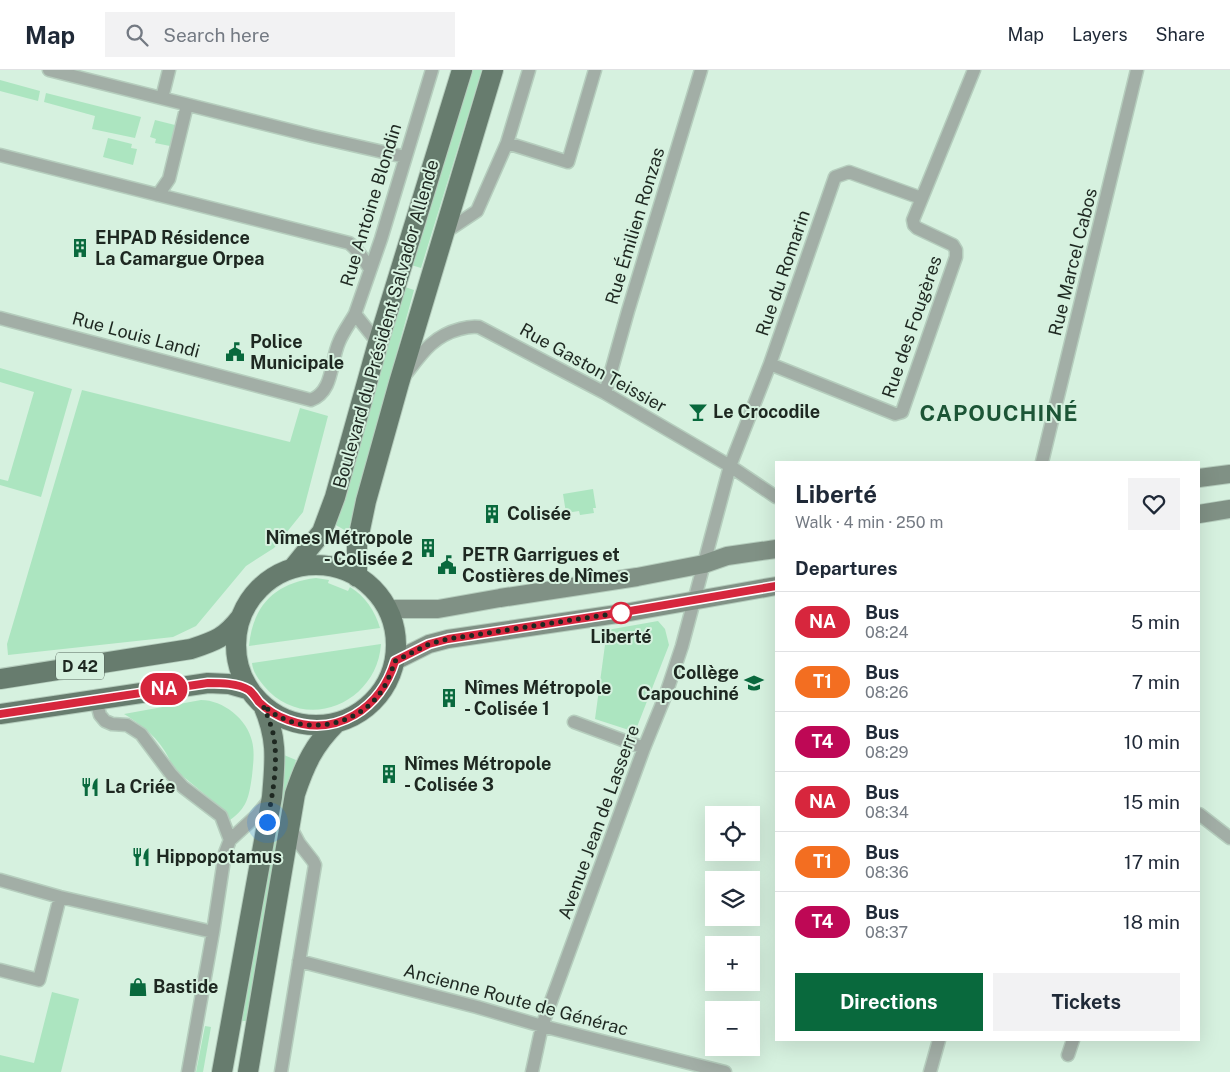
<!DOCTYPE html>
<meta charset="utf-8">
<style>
body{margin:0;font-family:"Public Sans",sans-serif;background:#f2f2f3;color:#1f2937;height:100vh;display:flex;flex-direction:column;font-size:19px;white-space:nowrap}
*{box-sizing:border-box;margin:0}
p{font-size:16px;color:#747a83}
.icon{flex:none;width:28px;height:28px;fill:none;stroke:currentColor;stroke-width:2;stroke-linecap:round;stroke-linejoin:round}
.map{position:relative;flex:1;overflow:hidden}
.drawer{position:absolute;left:775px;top:391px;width:425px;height:580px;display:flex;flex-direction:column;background:#fff;border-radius:0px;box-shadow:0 5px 20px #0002}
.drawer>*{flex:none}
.badge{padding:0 10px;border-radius:16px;font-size:18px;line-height:32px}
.controls{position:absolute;left:705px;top:736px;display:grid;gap:10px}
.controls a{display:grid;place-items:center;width:55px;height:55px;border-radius:0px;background:#fff;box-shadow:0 5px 20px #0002;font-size:25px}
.you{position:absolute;width:25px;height:25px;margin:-12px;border:4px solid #fff;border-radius:50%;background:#1a73e8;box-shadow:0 0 0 8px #1a73e833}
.map>.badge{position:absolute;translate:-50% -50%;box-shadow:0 0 0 2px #fff}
h2{padding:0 20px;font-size:19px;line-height:45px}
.round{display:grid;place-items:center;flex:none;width:52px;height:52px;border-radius:0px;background:#f2f2f3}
.headline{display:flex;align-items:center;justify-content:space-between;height:85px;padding:0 20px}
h1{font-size:24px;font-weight:700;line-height:38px}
.button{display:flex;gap:10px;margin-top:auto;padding:10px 20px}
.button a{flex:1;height:58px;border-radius:0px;background:#09693d;color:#fff;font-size:20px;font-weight:700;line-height:58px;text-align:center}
.button a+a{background:#f2f2f3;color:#1f2937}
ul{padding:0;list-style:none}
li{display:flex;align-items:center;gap:15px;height:60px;padding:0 20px;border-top:1px solid #e0e1e3}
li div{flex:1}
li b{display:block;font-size:19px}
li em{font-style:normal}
li .badge{min-width:55px;font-weight:700;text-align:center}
header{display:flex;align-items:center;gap:30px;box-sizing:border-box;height:70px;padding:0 25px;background:#fff;border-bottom:1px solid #e0e1e3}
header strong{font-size:24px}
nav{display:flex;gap:28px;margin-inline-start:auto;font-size:18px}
.search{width:350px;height:45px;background:#f2f2f3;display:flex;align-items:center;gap:12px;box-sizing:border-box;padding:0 18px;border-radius:0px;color:#747a83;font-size:19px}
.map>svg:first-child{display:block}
.green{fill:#ace5c0}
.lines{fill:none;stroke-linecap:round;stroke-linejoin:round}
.street-casing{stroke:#b5cdbd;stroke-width:15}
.secondary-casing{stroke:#b5cdbd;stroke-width:20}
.primary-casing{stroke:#b5cdbd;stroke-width:22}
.street{stroke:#a2aea6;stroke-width:12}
.secondary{stroke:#809185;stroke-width:18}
.primary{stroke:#677c6e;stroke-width:20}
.line-casing{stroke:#fff;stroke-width:11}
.line{stroke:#d7263d;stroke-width:8}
.walk{stroke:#1e2821;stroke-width:5;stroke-dasharray:0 9}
.stop-dot{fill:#fff;stroke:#d7263d;stroke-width:2.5}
.labels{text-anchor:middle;stroke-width:4;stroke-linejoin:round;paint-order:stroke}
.shield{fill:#d6f1df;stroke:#55645a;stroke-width:1}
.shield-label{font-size:16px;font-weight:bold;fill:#1e2821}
.street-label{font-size:18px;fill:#1e2821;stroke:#d6f1df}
.poi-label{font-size:18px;font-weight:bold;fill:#1e2821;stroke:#d6f1df;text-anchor:start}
.stop-label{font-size:18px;font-weight:bold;fill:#1e2821;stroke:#d6f1df}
.district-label{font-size:22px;font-weight:bold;letter-spacing:1px;fill:#1c5536;stroke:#d6f1df}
</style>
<header>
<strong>Map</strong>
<div class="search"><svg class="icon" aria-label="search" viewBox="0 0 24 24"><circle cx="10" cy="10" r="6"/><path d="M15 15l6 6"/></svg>Search here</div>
<nav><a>Map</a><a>Layers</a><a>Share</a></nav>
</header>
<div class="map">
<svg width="1230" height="1002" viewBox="0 0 1230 1002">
<rect width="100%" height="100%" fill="#d6f1df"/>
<path class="green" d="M 469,0 L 482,0 L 421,198 L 408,194 Z
M 0,10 L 40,21 L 38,31 L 0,21 Z
M 46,23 L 141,47 L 135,68 L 92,59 L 95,46 L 44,32 Z
M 155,50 L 175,55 L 170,76 L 155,73 L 156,69 L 150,67 Z
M 108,68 L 132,74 L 131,78 L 137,79 L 133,95 L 103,87 Z
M 402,216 L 414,220 L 348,462 L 334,454 L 339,446 L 362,357 Z
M 0,298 L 72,319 L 41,427 L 0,415 L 0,409 L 8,411 L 34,322 L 0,312 Z
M 82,320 L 290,372 L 300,338 L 328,346 L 303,442 L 274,478 L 246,496 L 196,556 L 173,567 L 8,585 L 7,574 Z
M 593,419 L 596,438 L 593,438 L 594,443 L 580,445 L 579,441 L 566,443 L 563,424 Z
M 316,508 L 329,510 L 328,513 L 348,521 L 350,517 C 365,526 375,541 380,558 L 249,576 C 253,535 275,513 316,508 Z
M 658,551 L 665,559 L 669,575 L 635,662 L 595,649 L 607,560 Z
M 381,574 C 377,634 304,664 264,616 C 258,609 253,602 252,593 Z
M 201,630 C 223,630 247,649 252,671 C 255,683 253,695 252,706 C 249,727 247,738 230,750 L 225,741 L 174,699 C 163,672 148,659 124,644 Z
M 284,685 L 296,690 L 287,724 L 246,951 L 238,951 L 271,770 Z
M 52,922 L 79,929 L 61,1002 L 0,1002 L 0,985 L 34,993 Z
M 205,956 L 211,957 L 203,1002 L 196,1002 Z"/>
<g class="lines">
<g class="street-casing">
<path id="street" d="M 49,0 L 313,66 L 405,87
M 162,28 L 169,0
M 507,73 L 568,92 L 595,0
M 0,85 L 349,173 C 359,180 363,189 370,199
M 158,125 L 169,109 L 187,35
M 444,163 L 477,141 L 507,73 L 529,0
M 0,248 L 311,330 C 334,321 330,292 339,272 C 343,262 350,253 355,244
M 378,273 L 355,244 L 381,169 L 432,0
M 770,294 L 895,344 L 902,342 L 956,187 L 956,180 L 953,175 L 917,158 L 914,155 L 913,150 L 974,0
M 406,304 C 422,283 433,266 460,259 C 467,257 472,256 479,257 L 605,323 L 730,396 L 776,427
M 605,323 L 628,241 L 701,0
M 1042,392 L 1137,0
M 96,630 L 100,645 L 105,651 L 112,654 L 127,655 L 141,664 L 171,704 L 183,717 L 221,746 L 230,770
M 574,652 L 644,678
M 1199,744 L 1230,768
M 0,810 L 60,827 L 213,862
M 299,891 L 477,937 L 542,956 L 725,1002
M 0,900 L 39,910 L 60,827
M 1068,985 L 1073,970
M 188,1002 L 213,862 L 225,783 L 230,770 L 256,746 L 270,729
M 281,1002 L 315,795 L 313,791 L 299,773 L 290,756
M 532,1002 L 542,956 L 644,678 L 666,624 L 682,576 L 730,396 L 770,294 L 835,107 L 849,102 L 921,128
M 930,1002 L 939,970"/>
</g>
<g class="secondary-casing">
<path id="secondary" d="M 1199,408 L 1230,404
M 1199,444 L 1230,439
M 389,539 L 438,539 L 500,528 L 637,507 L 704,494 L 727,486 L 776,479
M 395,591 L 429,574 L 448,569 L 624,543 L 776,516"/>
</g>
<g class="primary-casing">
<path id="primary" d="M236 575a80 80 0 1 1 160 0a80 80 0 1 1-160 0Z
M 293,498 L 322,462 L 335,427 L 378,273 L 462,0
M 357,507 L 357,474 L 366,431 L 399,313 L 493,0
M 0,609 L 191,579 C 215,571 225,568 241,547
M 0,644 L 208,613 L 229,614 L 250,620
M 222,1002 L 272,727 C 275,691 278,669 263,635
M 248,1002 L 295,724 C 305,694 314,675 336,653"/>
</g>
<use href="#street" class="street"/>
<use href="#secondary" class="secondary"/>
<use href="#primary" class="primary"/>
</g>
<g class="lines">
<g class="line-casing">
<path id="line" d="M 0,644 L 208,613 C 220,613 238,613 249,620 C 253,623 256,628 259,632 C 267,640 277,646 288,650 C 337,668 381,638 395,591 L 429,574 L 448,569 L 624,542 L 776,516"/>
</g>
<use href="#line" class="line"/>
<path class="walk" d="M 267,752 C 273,723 281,682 270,653 C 268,646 265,641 263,635 C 295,666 350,660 378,626 C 386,616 391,603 395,591 L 429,574 L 448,569 L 624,542 L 621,543"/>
</g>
<defs>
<g id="building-bare" transform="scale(1.5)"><path d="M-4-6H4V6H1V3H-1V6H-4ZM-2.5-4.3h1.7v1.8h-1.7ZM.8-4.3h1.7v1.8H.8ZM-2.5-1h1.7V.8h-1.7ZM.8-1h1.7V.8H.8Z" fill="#09693d" stroke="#d6f1df" stroke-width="2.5" paint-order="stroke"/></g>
<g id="civic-bare" transform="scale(1.5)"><path d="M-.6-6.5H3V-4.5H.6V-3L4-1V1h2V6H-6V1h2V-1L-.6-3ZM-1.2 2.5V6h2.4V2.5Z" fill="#09693d" stroke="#d6f1df" stroke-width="2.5" paint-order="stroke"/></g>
<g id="bar-bare" transform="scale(1.5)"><path d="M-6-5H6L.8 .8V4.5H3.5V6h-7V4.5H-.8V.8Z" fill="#09693d" stroke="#d6f1df" stroke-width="2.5" paint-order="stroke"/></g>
<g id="school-bare" transform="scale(1.5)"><path d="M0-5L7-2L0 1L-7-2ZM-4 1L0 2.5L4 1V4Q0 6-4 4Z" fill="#09693d" stroke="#d6f1df" stroke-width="2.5" paint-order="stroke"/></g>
<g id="restaurant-bare" transform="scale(1.5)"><path d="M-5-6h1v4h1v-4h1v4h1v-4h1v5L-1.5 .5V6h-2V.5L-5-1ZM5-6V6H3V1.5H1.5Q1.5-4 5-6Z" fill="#09693d" stroke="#d6f1df" stroke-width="2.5" paint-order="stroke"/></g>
<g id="shop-bare" transform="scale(1.5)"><path d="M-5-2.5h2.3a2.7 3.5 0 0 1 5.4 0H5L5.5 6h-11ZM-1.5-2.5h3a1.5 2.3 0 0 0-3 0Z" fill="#09693d" stroke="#d6f1df" stroke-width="2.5" paint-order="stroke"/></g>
</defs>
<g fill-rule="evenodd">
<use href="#building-bare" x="80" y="178"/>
<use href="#civic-bare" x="235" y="282"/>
<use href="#bar-bare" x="698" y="342"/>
<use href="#building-bare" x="492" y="444"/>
<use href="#building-bare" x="428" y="478"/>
<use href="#civic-bare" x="447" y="495"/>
<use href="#school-bare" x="754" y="613"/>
<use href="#building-bare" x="449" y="628"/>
<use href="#building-bare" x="389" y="704"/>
<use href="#restaurant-bare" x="90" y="717"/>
<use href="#restaurant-bare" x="141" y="787"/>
<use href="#shop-bare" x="138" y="917"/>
</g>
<circle class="stop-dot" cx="621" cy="543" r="10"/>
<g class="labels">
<rect class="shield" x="56" y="582.5" width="48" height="27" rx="4"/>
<g class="shield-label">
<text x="80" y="602">D 42</text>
</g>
<g class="street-label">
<text transform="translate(371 135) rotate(-73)" y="6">Rue Antoine Blondin</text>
<text transform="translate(635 156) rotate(-73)" y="6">Rue Émilien Ronzas</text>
<text transform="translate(1073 192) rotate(-76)" y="6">Rue Marcel Cabos</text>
<text transform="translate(783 203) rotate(-71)" y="6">Rue du Romarin</text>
<text transform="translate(386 254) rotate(-74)" y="6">Boulevard du Président Salvador Allende</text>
<text transform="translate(912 257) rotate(-71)" y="6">Rue des Fougères</text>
<text transform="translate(136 265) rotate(15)" y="6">Rue Louis Landi</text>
<text transform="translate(593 298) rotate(29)" y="6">Rue Gaston Teissier</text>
<text transform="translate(599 752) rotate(-70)" y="6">Avenue Jean de Lasserre</text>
<text transform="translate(516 930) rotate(15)" y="6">Ancienne Route de Générac</text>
</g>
<g class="poi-label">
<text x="95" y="174">EHPAD Résidence<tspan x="95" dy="21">La Camargue Orpea</tspan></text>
<text x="250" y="278">Police<tspan x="250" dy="21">Municipale</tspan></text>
<text x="713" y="348">Le Crocodile</text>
<text x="507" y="450">Colisée</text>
<text x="413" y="474" text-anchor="end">Nîmes Métropole<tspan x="413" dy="21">- Colisée 2</tspan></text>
<text x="462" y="491">PETR Garrigues et<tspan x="462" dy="21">Costières de Nîmes</tspan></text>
<text x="739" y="609" text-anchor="end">Collège<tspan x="739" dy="21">Capouchiné</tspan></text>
<text x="464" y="624">Nîmes Métropole<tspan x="464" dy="21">- Colisée 1</tspan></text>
<text x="404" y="700">Nîmes Métropole<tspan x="404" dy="21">- Colisée 3</tspan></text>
<text x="105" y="723">La Criée</text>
<text x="156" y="793">Hippopotamus</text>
<text x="153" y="923">Bastide</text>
</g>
<g class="stop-label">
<text x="621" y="573">Liberté</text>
</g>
<g class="district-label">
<text x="999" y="351">CAPOUCHINÉ</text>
</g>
</g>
</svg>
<div class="controls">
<a><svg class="icon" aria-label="locate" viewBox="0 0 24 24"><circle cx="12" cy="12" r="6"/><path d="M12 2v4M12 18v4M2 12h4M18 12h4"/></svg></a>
<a><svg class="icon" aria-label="layers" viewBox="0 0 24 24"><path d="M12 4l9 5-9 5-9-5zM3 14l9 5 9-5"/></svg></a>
<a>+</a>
<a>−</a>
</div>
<div class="you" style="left:267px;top:752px"></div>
<b class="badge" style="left:164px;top:619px;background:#d7263d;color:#fff">NA</b>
<section class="drawer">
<div class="headline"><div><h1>Liberté</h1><p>Walk · 4 min · 250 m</p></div><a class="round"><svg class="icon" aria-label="heart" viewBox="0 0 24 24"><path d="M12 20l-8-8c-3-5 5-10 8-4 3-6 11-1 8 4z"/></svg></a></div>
<h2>Departures</h2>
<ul>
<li><span class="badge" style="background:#d7263d;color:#fff">NA</span><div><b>Bus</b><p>08:24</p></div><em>5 min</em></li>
<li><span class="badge" style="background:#f36e21;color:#fff">T1</span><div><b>Bus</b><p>08:26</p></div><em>7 min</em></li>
<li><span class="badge" style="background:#be0855;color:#fff">T4</span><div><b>Bus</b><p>08:29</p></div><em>10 min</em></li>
<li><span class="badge" style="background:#d7263d;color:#fff">NA</span><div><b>Bus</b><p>08:34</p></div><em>15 min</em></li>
<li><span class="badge" style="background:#f36e21;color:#fff">T1</span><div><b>Bus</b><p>08:36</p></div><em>17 min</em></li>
<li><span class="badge" style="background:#be0855;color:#fff">T4</span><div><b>Bus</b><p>08:37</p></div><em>18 min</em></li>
</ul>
<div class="button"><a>Directions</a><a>Tickets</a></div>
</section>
</div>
